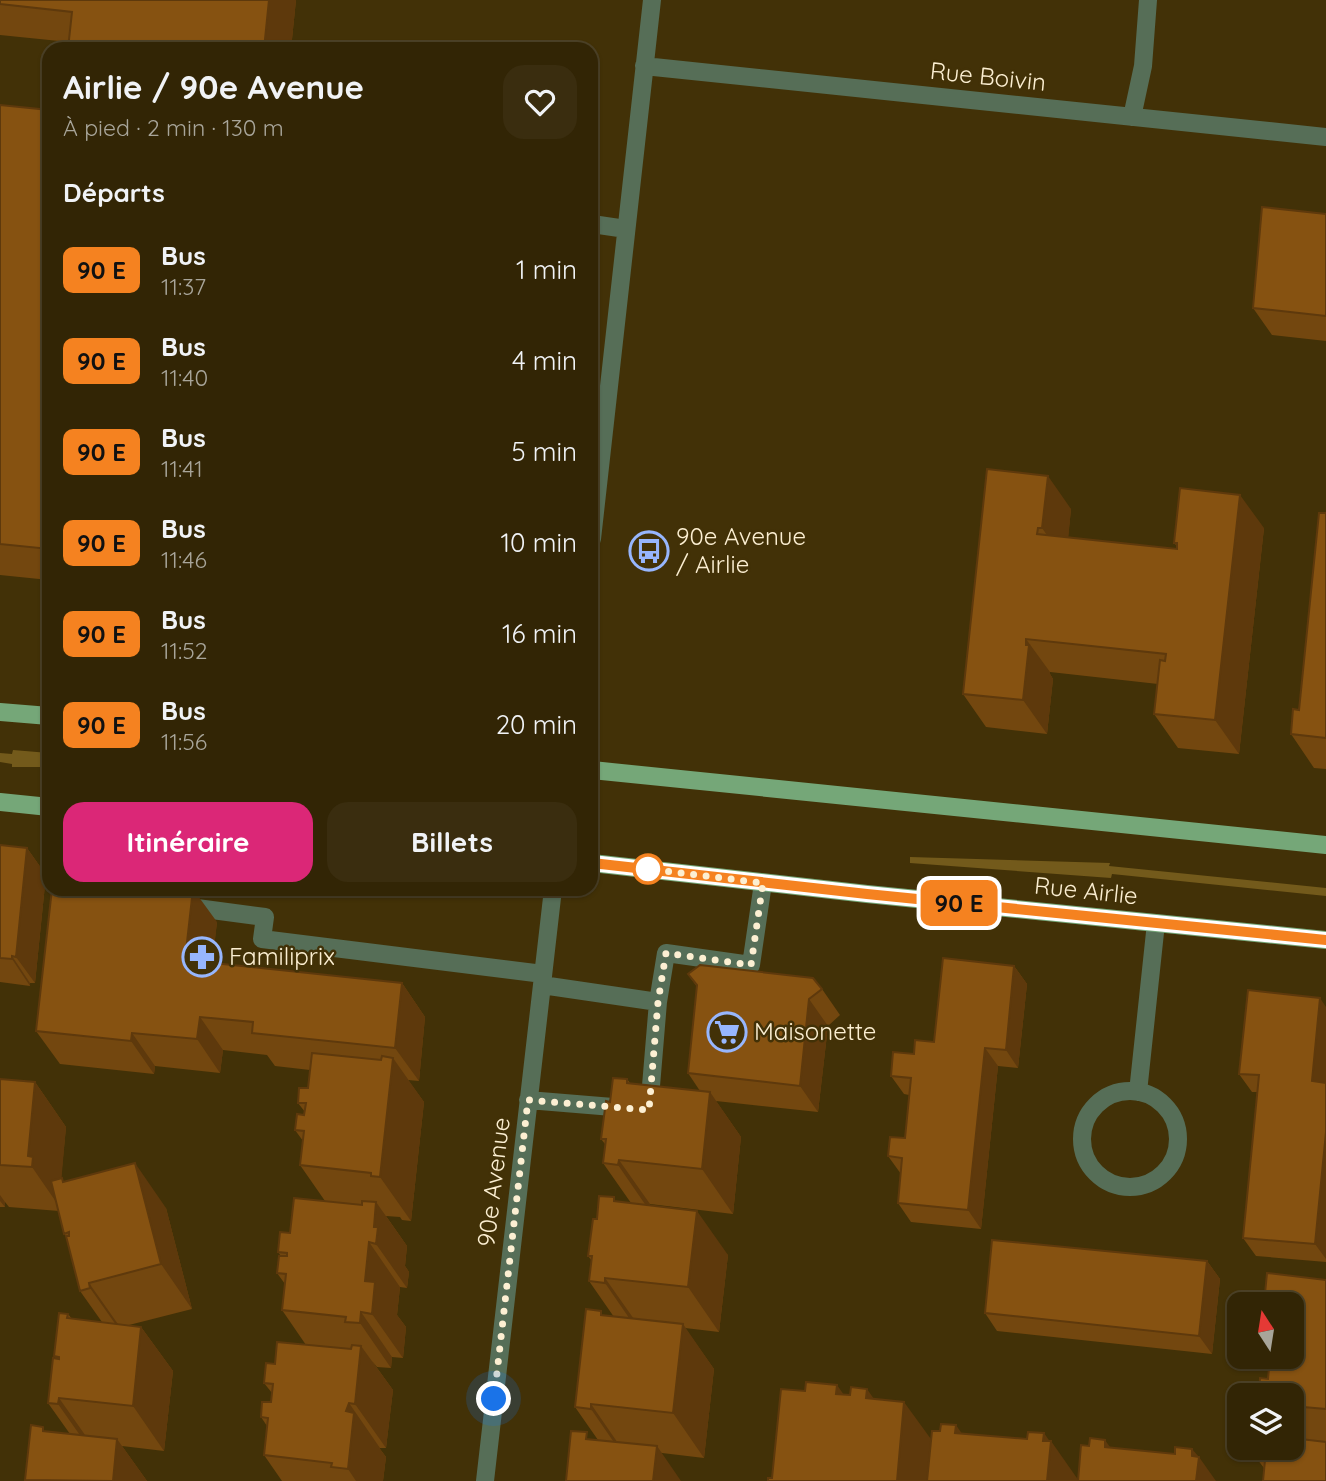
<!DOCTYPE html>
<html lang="fr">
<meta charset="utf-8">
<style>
body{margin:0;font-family:Quicksand,sans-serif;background:#3a2d0f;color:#f1f3f6;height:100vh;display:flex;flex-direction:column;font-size:26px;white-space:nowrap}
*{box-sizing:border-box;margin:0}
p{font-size:23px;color:#a8a59a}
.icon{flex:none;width:38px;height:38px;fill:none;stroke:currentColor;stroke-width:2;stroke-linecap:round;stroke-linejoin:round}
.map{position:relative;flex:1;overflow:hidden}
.details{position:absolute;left:42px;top:42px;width:556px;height:854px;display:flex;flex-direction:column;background:#322505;border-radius:21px;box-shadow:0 2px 5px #0004,0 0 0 2px #4d4227}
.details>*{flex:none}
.badge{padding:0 14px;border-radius:10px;font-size:24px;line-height:46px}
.needle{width:46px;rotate:348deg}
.buttons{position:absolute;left:1227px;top:1292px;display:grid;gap:14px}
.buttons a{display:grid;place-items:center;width:77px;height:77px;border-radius:14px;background:#322505;box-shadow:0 2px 5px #0004,0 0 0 2px #4d4227;font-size:35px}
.you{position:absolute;width:35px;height:35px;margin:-18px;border:5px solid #fff;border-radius:50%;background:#1a73e8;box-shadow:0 0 0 10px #1a73e833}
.map>.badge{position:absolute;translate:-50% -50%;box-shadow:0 0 0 4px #fff}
h2{padding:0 21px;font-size:26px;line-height:63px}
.round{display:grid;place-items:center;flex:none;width:74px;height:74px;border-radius:21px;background:#3a2d0f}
.overview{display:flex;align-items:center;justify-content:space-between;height:119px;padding:0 21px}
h1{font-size:33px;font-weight:700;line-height:52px}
.button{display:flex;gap:14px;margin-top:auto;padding:14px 21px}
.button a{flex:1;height:80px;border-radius:21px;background:#db2777;color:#fff;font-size:28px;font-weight:700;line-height:80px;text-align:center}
.button a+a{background:#3a2d0f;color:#f1f3f6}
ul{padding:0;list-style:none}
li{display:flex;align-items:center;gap:21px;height:91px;padding:0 21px}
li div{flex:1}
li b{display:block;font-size:26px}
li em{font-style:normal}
li .badge{min-width:77px;font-weight:700;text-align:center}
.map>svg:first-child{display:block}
.green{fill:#735a1b}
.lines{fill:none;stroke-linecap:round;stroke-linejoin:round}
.minor{stroke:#566e57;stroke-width:18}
.major{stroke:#75a778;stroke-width:18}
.wall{fill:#73470f}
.shaded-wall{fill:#5e390c}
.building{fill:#865211;stroke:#5e390c;stroke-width:2}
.line-casing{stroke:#fff;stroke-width:16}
.line{stroke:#f58220;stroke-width:10}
.walk{stroke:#fcefd2;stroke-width:7;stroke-dasharray:0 12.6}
.stop-dot{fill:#fff;stroke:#f58220;stroke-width:3.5}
.labels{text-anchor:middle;stroke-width:5;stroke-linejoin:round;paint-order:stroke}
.street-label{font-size:24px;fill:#fcefd2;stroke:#423107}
.poi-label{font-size:24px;fill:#fcefd2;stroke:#423107;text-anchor:start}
</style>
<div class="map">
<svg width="1326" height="1481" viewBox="0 0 1326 1481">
<rect width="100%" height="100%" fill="#423107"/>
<path class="green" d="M 13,750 L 49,753 L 49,767 L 12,767 L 12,764 L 0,762 L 0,753 L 12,754 Z
M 910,857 L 1110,863 L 1109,866 L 1326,888 L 1326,896 L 1112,874 L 1111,878 L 910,863 Z"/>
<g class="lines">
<path class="minor" d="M 644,66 L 1326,137
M 1132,117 L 1143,66 L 1148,0
M 592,224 L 626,229
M 592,539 L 652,0
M 184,889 L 182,906 L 265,917 L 262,939 L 543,974
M 542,985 L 658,1002 L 666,953 L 751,965 L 763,883
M1082 1139a48 48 0 1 1 96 0a48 48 0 1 1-96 0Z
M 1138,1092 L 1156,923
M 528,1100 L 649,1110 L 658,1002
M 485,1481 L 553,889"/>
<path class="major" d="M 0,712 L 49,716
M 592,770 L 1326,845
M 0,802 L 49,807
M 592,863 L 867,894 L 1326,940"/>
</g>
<path class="wall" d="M 0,0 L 296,0 L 291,49 L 69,42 L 0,35 Z
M 0,105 L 49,110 L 49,580 L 0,575 Z
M 1326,214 L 1326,341 L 1272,335 L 1253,308 Z
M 987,469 L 1071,509 L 1068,537 L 1177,549 L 1177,546 L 1174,543 L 1264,528 L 1239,754 L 1178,748 L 1154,714 L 1158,684 L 1050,672 L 1050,674 L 1053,679 L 1047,734 L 986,727 L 963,694 Z
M 1326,513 L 1326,769 L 1314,768 L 1291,734 L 1299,710 Z
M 0,845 L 27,848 L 46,875 L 35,983 L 30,983 L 30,986 L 0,982 Z
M 217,922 L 212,963 L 402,983 L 425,1017 L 419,1081 L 408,1080 L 424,1102 L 411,1221 L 402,1220 L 400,1217 L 386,1216 L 407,1246 L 405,1266 L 409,1272 L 407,1288 L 400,1287 L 397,1315 L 406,1327 L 403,1358 L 392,1357 L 391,1368 L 377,1367 L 372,1361 L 393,1390 L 386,1448 L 380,1448 L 380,1449 L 386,1457 L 383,1481 L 282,1481 L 264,1455 L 267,1426 L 261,1417 L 271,1402 L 272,1393 L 264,1383 L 275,1364 L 306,1345 L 282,1310 L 285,1284 L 277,1273 L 281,1256 L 278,1252 L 290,1233 L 325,1201 L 300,1165 L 303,1141 L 295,1130 L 304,1115 L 305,1112 L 298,1103 L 308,1088 L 310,1070 L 275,1066 L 267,1055 L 223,1050 L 220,1073 L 155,1066 L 154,1074 L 60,1064 L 36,1031 Z
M 1014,966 L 1027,984 L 1018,1068 L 998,1066 L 981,1229 L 911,1222 L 898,1203 L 901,1174 L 888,1156 L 905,1138 L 909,1095 L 904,1094 L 891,1076 L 914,1054 L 934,1042 Z
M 688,974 L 822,989 L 840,1015 L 828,1026 L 818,1112 L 716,1101 L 741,1137 L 733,1214 L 650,1204 L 650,1205 L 728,1255 L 719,1332 L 685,1328 L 714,1369 L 704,1458 L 662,1453 L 591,1439 L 598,1440 L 575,1407 L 605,1316 L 614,1317 L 589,1281 L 592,1261 L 588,1256 L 597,1219 L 617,1202 L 631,1203 L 603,1163 L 605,1144 L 601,1139 L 610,1102 L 627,1079 L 630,1083 L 700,1091 L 688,1073 L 697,987 Z
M 1326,1007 L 1326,1262 L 1256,1256 L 1243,1238 L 1257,1092 L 1252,1092 L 1239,1074 Z
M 0,1079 L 35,1082 L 66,1127 L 61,1178 L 64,1182 L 166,1208 L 192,1309 L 129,1325 L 141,1327 L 173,1371 L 164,1451 L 122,1446 L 147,1481 L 25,1480 L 47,1432 L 70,1434 L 48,1403 L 56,1359 L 54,1356 L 68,1314 L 72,1319 L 102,1322 L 80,1291 L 66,1236 L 64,1234 L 59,1211 L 9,1207 L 5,1202 L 5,1207 L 0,1207 Z
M 1207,1261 L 1220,1279 L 1212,1354 L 997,1331 L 985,1313 Z
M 1326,1280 L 1326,1481 L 1264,1468 L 1257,1459 L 1292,1447 L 1292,1395 L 1259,1394 Z"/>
<path class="shaded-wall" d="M 269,0 L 296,0 L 291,49 L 264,49 Z
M 1048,476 L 1071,509 L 1066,562 L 1042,528 Z
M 1240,495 L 1264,528 L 1239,754 L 1215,720 Z
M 1026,639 L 1050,672 L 1050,674 L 1053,679 L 1047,734 L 1023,700 Z
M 27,848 L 46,875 L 35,983 L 16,957 Z
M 193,889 L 217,922 L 209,994 L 185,960 Z
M 12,956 L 30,983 L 30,986 L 12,959 Z
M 1014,966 L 1027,984 L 1018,1068 L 1006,1050 Z
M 402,983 L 425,1017 L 419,1081 L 395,1048 Z
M 1320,998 L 1326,1007 L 1326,1087 L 1312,1081 Z
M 809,999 L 828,1026 L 818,1112 L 800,1086 Z
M 200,1017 L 223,1050 L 220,1073 L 197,1039 Z
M 132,1033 L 155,1066 L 154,1074 L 131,1041 Z
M 985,1048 L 998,1066 L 981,1229 L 968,1210 Z
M 393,1058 L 424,1102 L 411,1221 L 380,1177 Z
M 35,1082 L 66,1127 L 60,1195 L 63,1212 L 32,1167 L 28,1156 Z
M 710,1092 L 741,1137 L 733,1214 L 702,1169 Z
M 1326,1132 L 1326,1259 L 1315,1244 Z
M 619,1160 L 650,1204 L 649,1210 L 618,1165 Z
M 135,1163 L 166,1208 L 192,1309 L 161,1264 Z
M 0,1195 L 5,1202 L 5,1207 L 0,1201 Z
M 376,1202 L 407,1246 L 405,1266 L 409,1272 L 407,1288 L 376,1244 L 374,1227 Z
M 697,1211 L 728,1255 L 719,1332 L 688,1287 Z
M 369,1242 L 400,1287 L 397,1315 L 406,1327 L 403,1358 L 372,1314 L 365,1281 Z
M 1207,1261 L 1220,1279 L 1212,1354 L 1199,1336 Z
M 605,1278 L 636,1322 L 636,1328 L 605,1283 Z
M 89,1283 L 120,1327 L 121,1332 L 90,1288 Z
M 361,1312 L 392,1357 L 391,1368 L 360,1323 Z
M 683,1324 L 714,1369 L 704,1458 L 673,1413 Z
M 141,1327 L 173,1371 L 164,1451 L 133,1406 Z
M 361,1346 L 393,1390 L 386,1448 L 355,1404 Z
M 837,1385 L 868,1429 L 836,1394 Z
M 867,1389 L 898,1433 L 866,1398 Z
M 59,1398 L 90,1442 L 89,1448 L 58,1404 Z
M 904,1402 L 936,1446 L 932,1481 L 897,1481 Z
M 349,1403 L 380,1448 L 380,1449 L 386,1457 L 383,1481 L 356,1481 L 348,1469 L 346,1411 Z
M 591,1404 L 622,1449 L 622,1454 L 591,1409 Z
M 956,1425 L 987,1470 L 955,1433 Z
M 1044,1433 L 1051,1443 L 1051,1441 L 1079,1481 L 1047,1481 L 1043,1441 Z
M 117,1439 L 147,1481 L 113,1481 Z
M 1105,1440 L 1134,1481 L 1105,1447 Z
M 657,1446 L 681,1481 L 653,1481 Z
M 1192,1449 L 1199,1457 L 1216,1481 L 1196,1481 L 1192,1456 Z"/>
<path class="building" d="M 0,0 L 269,0 L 264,49 L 68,49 L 72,12 L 0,4 Z
M 0,105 L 49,110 L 49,549 L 0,544 Z
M 1262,207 L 1326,214 L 1326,316 L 1253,308 Z
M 987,469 L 1048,476 L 1042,528 L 1038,528 L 1037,534 L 1177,549 L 1177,543 L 1174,543 L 1180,488 L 1240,495 L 1215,720 L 1154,714 L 1160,660 L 1165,661 L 1166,654 L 1026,639 L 1026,645 L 1029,645 L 1023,700 L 963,694 Z
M 1319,513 L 1326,513 L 1326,738 L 1291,734 L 1293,709 L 1299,710 Z
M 0,845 L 27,848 L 16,957 L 12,956 L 12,959 L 0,958 Z
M 52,889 L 193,889 L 185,960 L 402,983 L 395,1048 L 252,1033 L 253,1022 L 200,1017 L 197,1039 L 132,1033 L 131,1041 L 36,1031 Z
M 943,958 L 1014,966 L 1006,1050 L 985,1048 L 968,1210 L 898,1203 L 902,1158 L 888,1156 L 890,1137 L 905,1138 L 911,1078 L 891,1076 L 893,1052 L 914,1054 L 915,1040 L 934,1042 Z
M 700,965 L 813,978 L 822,989 L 809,999 L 800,1086 L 688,1073 L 697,985 L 688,974 Z
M 1248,990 L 1320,998 L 1312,1081 L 1326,1083 L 1326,1132 L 1315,1244 L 1243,1238 L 1259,1075 L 1239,1074 Z
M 312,1053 L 381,1060 L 382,1056 L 393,1058 L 380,1177 L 371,1176 L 371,1173 L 300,1165 L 304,1131 L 295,1130 L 297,1114 L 304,1115 L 306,1103 L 298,1103 L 299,1088 L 308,1088 Z
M 613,1078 L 627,1079 L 627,1083 L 710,1092 L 702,1169 L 619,1160 L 618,1165 L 603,1163 L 606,1139 L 601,1139 L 606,1101 L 610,1102 Z
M 0,1079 L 35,1082 L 28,1156 L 33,1157 L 32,1167 L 0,1165 Z
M 135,1163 L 161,1264 L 89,1283 L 90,1288 L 80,1291 L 66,1236 L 69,1236 L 69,1232 L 64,1234 L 51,1181 L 62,1178 L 63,1182 Z
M 599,1196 L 614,1197 L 614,1201 L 697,1211 L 688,1287 L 605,1278 L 605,1283 L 589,1281 L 592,1256 L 588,1256 L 593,1219 L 597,1219 Z
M 294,1198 L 362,1205 L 362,1201 L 376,1202 L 374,1227 L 378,1227 L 376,1244 L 369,1242 L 365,1281 L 375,1282 L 372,1314 L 361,1312 L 360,1323 L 345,1322 L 346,1317 L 282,1310 L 286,1274 L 277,1273 L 279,1256 L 287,1256 L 287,1253 L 278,1252 L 280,1232 L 290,1233 Z
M 992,1240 L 1207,1261 L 1199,1336 L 985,1313 Z
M 1267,1273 L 1326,1280 L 1326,1409 L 1292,1406 L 1292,1395 L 1259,1394 L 1260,1378 L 1268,1379 L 1270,1356 L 1292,1356 L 1292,1304 L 1264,1304 Z
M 586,1309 L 601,1311 L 601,1315 L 683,1324 L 673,1413 L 591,1404 L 591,1409 L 575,1407 Z
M 59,1313 L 68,1314 L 67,1318 L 141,1327 L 133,1406 L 59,1398 L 58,1404 L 48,1403 L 53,1358 L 59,1359 L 59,1357 L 54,1356 Z
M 277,1342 L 351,1349 L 352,1345 L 361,1346 L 355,1404 L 349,1403 L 346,1411 L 354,1413 L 348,1469 L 331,1467 L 332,1463 L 264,1455 L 268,1418 L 261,1417 L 262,1402 L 271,1402 L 273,1384 L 264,1383 L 266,1363 L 275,1364 Z
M 806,1382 L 837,1385 L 836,1394 L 850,1395 L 851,1387 L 867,1389 L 866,1398 L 904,1402 L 897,1481 L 768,1481 L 768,1478 L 772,1478 L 781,1389 L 805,1391 Z
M 941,1424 L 956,1425 L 955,1433 L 1027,1439 L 1028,1432 L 1044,1433 L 1043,1441 L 1051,1441 L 1047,1481 L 927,1481 L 932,1431 L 940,1431 Z
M 31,1425 L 43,1427 L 43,1431 L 117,1439 L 113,1481 L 25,1480 Z
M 571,1431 L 587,1432 L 586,1439 L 657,1446 L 653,1481 L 566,1481 Z
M 1090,1438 L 1105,1440 L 1105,1447 L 1175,1454 L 1175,1447 L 1192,1449 L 1192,1456 L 1199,1457 L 1196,1481 L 1078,1481 L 1081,1445 L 1089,1446 Z
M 1292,1438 L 1326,1442 L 1326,1481 L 1263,1481 L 1265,1460 L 1257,1459 L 1259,1447 L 1292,1447 Z"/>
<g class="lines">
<g class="line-casing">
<path id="line" d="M 592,863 L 867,894 L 1326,940"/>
</g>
<use href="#line" class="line"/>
<path class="walk" d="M 494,1399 L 528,1100 L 649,1110 L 658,1002 L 666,953 L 751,965 L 763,883 L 648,869"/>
</g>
<defs>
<g id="bus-ring" transform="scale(2.0125)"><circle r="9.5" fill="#423107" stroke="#97b6fd" stroke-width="1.5"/><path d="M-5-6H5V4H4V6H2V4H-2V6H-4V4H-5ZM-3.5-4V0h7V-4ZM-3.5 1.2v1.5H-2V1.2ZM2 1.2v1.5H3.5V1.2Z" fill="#97b6fd"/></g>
<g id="pharmacy-ring" transform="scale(2.0125)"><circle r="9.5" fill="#423107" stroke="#97b6fd" stroke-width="1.5"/><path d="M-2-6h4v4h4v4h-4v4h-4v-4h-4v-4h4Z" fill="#97b6fd"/></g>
<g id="supermarket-ring" transform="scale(2.0125)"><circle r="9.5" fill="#423107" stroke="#97b6fd" stroke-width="1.5"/><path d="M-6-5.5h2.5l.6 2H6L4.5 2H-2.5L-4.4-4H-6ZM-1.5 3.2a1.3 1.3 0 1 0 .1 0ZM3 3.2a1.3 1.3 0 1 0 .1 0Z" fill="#97b6fd"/></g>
</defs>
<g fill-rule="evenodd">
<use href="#bus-ring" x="649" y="551"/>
<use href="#pharmacy-ring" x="202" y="957"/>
<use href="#supermarket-ring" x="727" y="1032"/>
</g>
<circle class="stop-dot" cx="648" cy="869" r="14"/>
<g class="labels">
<g class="street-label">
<text transform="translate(988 77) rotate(6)" y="8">Rue Boivin</text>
<text transform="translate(1086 891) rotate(6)" y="8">Rue Airlie</text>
<text transform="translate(494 1182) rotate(-83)" y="8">90e Avenue</text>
</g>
<g class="poi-label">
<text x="676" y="545">90e Avenue<tspan x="676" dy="28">/ Airlie</tspan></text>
<text x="229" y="965">Familiprix</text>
<text x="754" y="1040">Maisonette</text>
</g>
</g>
</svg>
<div class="buttons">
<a><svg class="needle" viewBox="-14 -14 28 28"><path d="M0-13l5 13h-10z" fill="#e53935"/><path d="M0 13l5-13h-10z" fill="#a8a59a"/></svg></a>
<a><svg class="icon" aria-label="layers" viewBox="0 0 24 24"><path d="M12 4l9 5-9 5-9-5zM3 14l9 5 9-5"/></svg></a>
</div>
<div class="you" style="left:494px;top:1399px"></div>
<b class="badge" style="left:959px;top:903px;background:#f58220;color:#111">90 E</b>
<section class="details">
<div class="overview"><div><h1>Airlie / 90e Avenue</h1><p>À pied · 2 min · 130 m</p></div><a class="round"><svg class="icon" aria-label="heart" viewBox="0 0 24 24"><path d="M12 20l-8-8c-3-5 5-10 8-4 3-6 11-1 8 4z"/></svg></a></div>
<h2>Départs</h2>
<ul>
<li><span class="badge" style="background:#f58220;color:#111">90 E</span><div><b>Bus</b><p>11:37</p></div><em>1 min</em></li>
<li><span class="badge" style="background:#f58220;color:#111">90 E</span><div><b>Bus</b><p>11:40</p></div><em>4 min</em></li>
<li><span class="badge" style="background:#f58220;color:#111">90 E</span><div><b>Bus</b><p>11:41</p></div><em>5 min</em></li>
<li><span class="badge" style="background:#f58220;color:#111">90 E</span><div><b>Bus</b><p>11:46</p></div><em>10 min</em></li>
<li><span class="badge" style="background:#f58220;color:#111">90 E</span><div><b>Bus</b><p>11:52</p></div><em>16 min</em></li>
<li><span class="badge" style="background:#f58220;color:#111">90 E</span><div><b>Bus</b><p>11:56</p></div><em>20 min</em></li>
</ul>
<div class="button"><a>Itinéraire</a><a>Billets</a></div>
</section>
</div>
